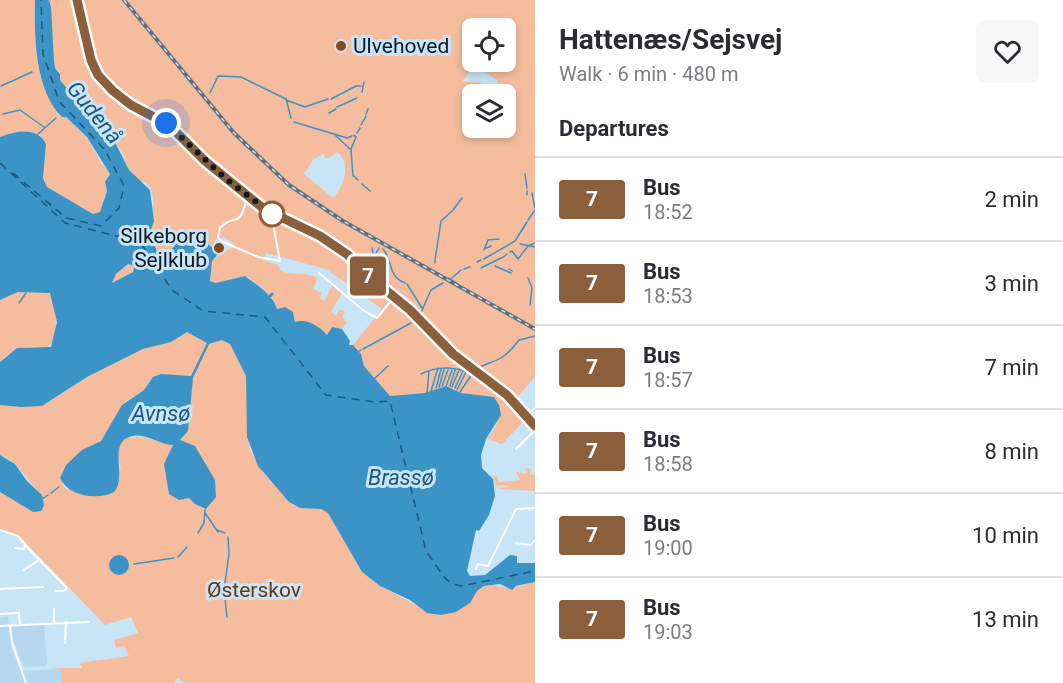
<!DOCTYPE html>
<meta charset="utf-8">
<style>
body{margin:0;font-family:Roboto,sans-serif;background:#f7f7f7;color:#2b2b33;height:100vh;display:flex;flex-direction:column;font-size:22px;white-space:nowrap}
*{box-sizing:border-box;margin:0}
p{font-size:20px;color:#7c7c81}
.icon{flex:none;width:33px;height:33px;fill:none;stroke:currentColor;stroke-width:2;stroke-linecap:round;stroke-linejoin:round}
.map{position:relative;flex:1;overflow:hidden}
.side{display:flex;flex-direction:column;background:#fff;width:528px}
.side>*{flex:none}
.badge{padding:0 12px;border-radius:4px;font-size:21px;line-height:39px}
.buttons{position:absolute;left:462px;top:18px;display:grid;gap:12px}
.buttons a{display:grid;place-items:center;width:54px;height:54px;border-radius:9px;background:#fff;box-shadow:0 3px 9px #0003;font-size:30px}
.you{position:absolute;width:30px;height:30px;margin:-15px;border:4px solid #fff;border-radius:50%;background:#1a73e8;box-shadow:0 0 0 9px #1a73e833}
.map>.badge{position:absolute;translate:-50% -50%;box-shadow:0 0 0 3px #fff}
h2{padding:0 24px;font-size:22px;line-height:54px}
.round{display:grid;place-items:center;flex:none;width:63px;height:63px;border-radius:9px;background:#f7f7f7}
.summary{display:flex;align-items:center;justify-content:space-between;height:102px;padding:0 24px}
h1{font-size:28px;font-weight:700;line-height:45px}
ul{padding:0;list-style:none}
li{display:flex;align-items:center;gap:18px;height:84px;padding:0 24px;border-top:2px solid #e1e1e2}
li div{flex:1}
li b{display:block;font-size:22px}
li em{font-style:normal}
li .badge{min-width:66px;font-weight:700;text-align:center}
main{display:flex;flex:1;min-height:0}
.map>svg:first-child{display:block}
.built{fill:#b5d7ef}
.green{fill:#f5bd9e;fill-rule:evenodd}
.water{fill:#3c93c6;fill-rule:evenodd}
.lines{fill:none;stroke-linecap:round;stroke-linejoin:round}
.stream{stroke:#3c93c6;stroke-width:1.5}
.canal{stroke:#3c93c6;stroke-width:3}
.ferry{stroke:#1a597d;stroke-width:1.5;stroke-dasharray:8 6;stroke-linecap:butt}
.street{stroke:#fff;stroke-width:2}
.secondary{stroke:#fff;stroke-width:4}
.rail-casing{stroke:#60717e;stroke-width:4}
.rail{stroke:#c8e4f7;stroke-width:1.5;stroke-dasharray:4.5;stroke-linecap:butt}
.line-casing{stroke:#fff;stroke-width:14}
.line{stroke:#8b5e3c;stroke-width:9}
.walk{stroke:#101a21;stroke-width:6;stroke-dasharray:0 10.8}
.poi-dot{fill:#8a4619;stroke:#c8e4f7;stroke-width:2}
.stop-dot{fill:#fff;stroke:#8b5e3c;stroke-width:3}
.labels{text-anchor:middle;stroke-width:6;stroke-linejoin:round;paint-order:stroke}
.poi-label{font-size:21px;fill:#101a21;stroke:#c8e4f7;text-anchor:start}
.park-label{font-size:21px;fill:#693515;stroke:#c8e4f7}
.water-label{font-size:22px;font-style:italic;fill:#1a597d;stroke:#c8e4f7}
</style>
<main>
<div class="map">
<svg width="535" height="683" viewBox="0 0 535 683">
<rect width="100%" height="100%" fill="#c8e4f7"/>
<path class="built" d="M 8,617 L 9,627 L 44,624 L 47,666 L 24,667 L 14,643 L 10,643 L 20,671 L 61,669 L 62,683 L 0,683 L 0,618 Z"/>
<path class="green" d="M 0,0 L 35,0 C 34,37 35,90 62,117 L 66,117 L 87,137 L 101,163 L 110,172 L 105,182 L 107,191 L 100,212 L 93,214 L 47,187 L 43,178 L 46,144 C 37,125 16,132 0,137 Z
M 49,0 L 535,0 L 535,377 L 512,403 L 526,419 L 502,444 L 487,439 C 497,427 503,415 497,401 L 461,393 L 446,386 L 425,393 L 390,396 L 364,366 L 361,354 L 353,345 L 382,309 L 326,269 L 266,253 L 263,260 L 278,265 L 281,271 C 294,276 305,271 318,278 L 313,289 L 322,293 L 320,298 L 324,301 L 333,285 L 342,293 L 331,312 L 336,316 L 340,309 L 345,312 L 342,317 L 347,322 L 342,329 L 331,328 L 327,335 L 310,323 L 295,322 L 293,312 L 277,309 C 273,294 258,285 246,276 L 216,283 L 210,281 L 212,260 L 235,245 L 224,237 L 217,239 L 211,246 L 197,235 L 187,232 L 169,252 L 160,256 L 149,237 C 150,225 159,196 148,185 C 144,181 135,180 130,177 L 124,156 L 115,142 L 83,108 L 77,106 L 60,80 L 60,72 L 55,68 ZM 472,28 L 506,28 L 506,62 L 480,62 L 486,72 L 498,81 L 494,90 L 479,82 L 462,82 L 478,62 L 472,62 ZM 472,94 L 506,94 L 506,128 L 472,128 ZM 337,152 C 352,163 344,186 333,198 L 304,174 L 313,160 L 324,153 L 325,158 L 329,158 Z
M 128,264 L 134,266 L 132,272 L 112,283 L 116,274 Z
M 18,292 L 50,292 C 57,303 60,344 46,348 C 26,345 15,347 0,362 L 0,300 Z
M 187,332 L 210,343 L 222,340 L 230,344 L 246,376 L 249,448 L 263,473 L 294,506 L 321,509 L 328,513 L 362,572 L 380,586 L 418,606 L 477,591 C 492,580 497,588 510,588 C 517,588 528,583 535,582 L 535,683 L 184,683 L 178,678 L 174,683 L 62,683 L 61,669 L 48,668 L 82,668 L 79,663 L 129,656 L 124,646 L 116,648 L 114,640 L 138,633 L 131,617 L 105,625 L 22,539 L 0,529 L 0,492 L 33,512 L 42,495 C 28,482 18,460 0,455 L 0,405 L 21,407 L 46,404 L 87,377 L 143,349 L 171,342 ZM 161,374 L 173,377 L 185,376 C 190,402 196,419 180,441 L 195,446 L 216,489 L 216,497 L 203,509 L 189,498 L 185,498 C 163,476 160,473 173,445 C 150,438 106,424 121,468 L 67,490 L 62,484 L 82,450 L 98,445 L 126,401 L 145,390 L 149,381 Z
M 525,468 L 531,469 L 530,475 L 535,474 L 535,491 L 496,489 L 509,486 L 496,485 L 493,476 L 497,476 L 499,482 L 520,480 L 516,472 L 527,474 Z"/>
<path class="water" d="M 35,0 L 49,0 L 51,7 L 54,61 L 55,68 L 60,74 L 60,80 L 78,102 L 77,106 L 82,105 L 107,137 L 115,142 L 129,170 L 150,190 L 154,221 L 149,236 L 160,256 L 169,252 L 187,232 L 197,235 L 219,253 L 212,261 L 210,281 L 216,283 L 245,276 C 257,285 273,295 277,309 L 285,307 L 293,312 L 295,322 C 308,318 321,328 327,335 L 332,327 L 342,329 L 350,341 L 349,345 L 353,345 L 361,354 L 364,366 L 390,396 L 425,393 L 446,386 L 461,393 L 494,397 L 499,405 L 501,415 L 486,439 L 481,455 L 482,468 L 493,479 L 495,496 L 489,515 L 479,531 L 476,530 L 467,571 L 470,576 L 485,575 L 510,555 L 517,556 L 517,563 L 535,563 L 535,582 L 516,586 L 512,590 L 500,584 L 484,586 L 477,591 L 470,603 L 456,612 L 441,615 L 427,613 L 410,600 L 380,586 L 362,572 L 328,513 L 321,509 L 300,508 L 289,502 L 258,466 L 247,437 L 246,376 L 230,344 L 222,340 L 209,344 L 193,378 L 188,431 L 180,440 L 195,446 L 215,480 L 216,497 L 206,509 L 195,504 L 189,498 L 179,500 L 169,494 L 164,464 L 173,445 C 161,445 145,433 133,436 C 106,441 128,477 114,492 C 97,501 68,496 60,478 L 66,465 L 82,450 L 101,441 L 122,405 L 144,390 L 153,377 L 161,374 L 191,376 L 207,343 L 187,332 L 171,342 L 143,349 L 87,377 L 42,406 L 21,407 L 0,405 L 0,362 L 17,348 L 51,347 L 57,322 L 50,293 L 18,292 L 0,300 L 0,137 C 16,131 37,126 46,144 L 43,178 L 47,187 L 93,214 L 100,212 L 107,191 L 105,182 L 110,174 L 87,137 L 66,117 L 62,117 C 35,91 34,36 35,0 ZM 128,264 L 134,266 L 133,272 L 112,283 L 116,274 Z
M 0,455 L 15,464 L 27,481 L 42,495 L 44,506 L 41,511 L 33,512 L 0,492 Z
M109 565a10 10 0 1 1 20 0a10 10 0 1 1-20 0Z"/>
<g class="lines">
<path class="stream" d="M 1,86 L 32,72
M 362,92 L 364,82
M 210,93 L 218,76 L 241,77 L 286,99 L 291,118
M 331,99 L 356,86 L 361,86
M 286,100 L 305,107 L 328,99
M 337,107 L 357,98
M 329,113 L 336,109
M 3,114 L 20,110 L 44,127
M 366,114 L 368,109
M 294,122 L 347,138 L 352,136
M 361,125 L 366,116
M 357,133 L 360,128
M 38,134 L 56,118
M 336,136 L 350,149
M 525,174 L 527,188
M 353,176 L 351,149 L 356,137 L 354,135
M 354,176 L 358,180
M 362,184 L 370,191
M 527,191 L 527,195
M 532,193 L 535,208
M 453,210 L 462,198
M 528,220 L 535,210
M 520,244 L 535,247
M 372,248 L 378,278
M 383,249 C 393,260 387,276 405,283
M 484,249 L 491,246
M 484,250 L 488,240 L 499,239
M 510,252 L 512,251 L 518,259 L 528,246 L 535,243
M 375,255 L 379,248
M 502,258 L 507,254
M 484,259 L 515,241 L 527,222
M 435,260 L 441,221 L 452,211
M 435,261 L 435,263
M 477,262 L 481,260
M 495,266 L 511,273
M 481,268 L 501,258
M 464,269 L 470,267
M 509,269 L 512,271
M 381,277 L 387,255
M 449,278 L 458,284
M 452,278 L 461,270
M 528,278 L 532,288 L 530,305
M 407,284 L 422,308
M 19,303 L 26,293
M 419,317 L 431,290 L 443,283
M 363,349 L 411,323
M 358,352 L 361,350
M 477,368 C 498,359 503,361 519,340 L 535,336
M 421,374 C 437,366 456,366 472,374 L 460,392
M 374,379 L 388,366
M 442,386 L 448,370
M 446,386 L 452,370
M 450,386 L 455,370
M 439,387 L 444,369
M 452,387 L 459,370
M 436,388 L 441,369
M 455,388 L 463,371
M 457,390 L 466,372
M 431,391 L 438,368
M 427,393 L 429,371
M 51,493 L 59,487
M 42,499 L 48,495
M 205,513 L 218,532
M 217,530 L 225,533
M 198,533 L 204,523 L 205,510
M 178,557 L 187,547
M 134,564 L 174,558
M 227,617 L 224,590 L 229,554 L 228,537"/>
<path class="canal" d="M 269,297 L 272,294"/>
<path class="ferry" d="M 0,163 L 65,223 L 140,242 L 172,290 L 203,311 L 265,317 L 326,395 L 375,402 L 390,401 L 426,551 L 444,577 L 452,584 L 461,586 L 535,571
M 13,173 L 66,218 L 101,226 L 119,208 L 124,186 L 105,150 L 59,101 L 43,54 L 41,0"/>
<path class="street" d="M 247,197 C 240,231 235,212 220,228 L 218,237 L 221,241 L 258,257 L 280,261 L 271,213
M 319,273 L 364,311 L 377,318 L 394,297
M 526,416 L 535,408
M 516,449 L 535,430
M 0,530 L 18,536 L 25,544 L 24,549 L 15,548
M 516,543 L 531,545 L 535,540
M 26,546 L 67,588 L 64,591 L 56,591
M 476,569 L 478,564 L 488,566 L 516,509 L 535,508
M 24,570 L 39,560
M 0,589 L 43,587
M 0,614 L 19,613 L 20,624
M 54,622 L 54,609
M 0,626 L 89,622
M 10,626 L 12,642 L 26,683
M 65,643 L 66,622"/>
<path class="secondary" d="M 77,0 L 92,62 L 113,91 L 131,105 L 169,125 L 205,161 L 258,205 L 320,236 L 348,255 L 365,273 L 410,310 L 453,354 L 507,395 L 535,427"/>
<g class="rail-casing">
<path id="rail" d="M 124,0 L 234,133 L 289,185 L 343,221 L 535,329"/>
</g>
<use href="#rail" class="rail"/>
</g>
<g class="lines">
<g class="line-casing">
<path id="line" d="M 77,0 L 91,60 L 98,75 L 113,91 L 131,105 L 169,125 L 205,161 L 264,209 L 320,236 L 348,255 L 365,273 L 410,310 L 453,354 L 507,395 L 535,426"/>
</g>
<use href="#line" class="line"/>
<path class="walk" d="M 166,123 L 226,179 L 272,214"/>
</g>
<g class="poi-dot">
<circle cx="341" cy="46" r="6"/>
<circle cx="219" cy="248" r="6"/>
</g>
<circle class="stop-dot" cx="272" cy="214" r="12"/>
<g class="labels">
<g class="poi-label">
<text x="353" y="53">Ulvehoved</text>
<text x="207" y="243" text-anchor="end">Silkeborg<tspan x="207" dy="24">Sejlklub</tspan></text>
</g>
<g class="park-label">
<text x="254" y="597">Østerskov</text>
</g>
<g class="water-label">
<text transform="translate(95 112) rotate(51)" y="8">Gudenå</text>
<text x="161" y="421">Avnsø</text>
<text x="401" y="485">Brassø</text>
</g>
</g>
</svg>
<div class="buttons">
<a><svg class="icon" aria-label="locate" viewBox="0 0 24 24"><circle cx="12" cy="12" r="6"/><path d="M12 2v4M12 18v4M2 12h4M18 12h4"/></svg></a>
<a><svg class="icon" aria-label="layers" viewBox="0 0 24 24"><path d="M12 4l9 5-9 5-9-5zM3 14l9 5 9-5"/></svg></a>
</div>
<div class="you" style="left:166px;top:123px"></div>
<b class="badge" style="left:368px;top:276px;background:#8b5e3c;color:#fff">7</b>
</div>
<section class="side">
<div class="summary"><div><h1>Hattenæs/Sejsvej</h1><p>Walk · 6 min · 480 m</p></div><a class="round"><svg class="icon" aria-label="heart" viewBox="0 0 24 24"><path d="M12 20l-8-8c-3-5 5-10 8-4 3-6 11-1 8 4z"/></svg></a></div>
<h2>Departures</h2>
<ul>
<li><span class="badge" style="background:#8b5e3c;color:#fff">7</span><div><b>Bus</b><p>18:52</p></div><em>2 min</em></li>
<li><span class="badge" style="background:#8b5e3c;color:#fff">7</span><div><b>Bus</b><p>18:53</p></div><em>3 min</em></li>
<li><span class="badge" style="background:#8b5e3c;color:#fff">7</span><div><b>Bus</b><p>18:57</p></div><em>7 min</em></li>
<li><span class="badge" style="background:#8b5e3c;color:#fff">7</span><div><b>Bus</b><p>18:58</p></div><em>8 min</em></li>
<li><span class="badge" style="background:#8b5e3c;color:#fff">7</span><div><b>Bus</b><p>19:00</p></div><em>10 min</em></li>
<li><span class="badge" style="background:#8b5e3c;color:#fff">7</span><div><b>Bus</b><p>19:03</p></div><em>13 min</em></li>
</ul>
</section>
</main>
